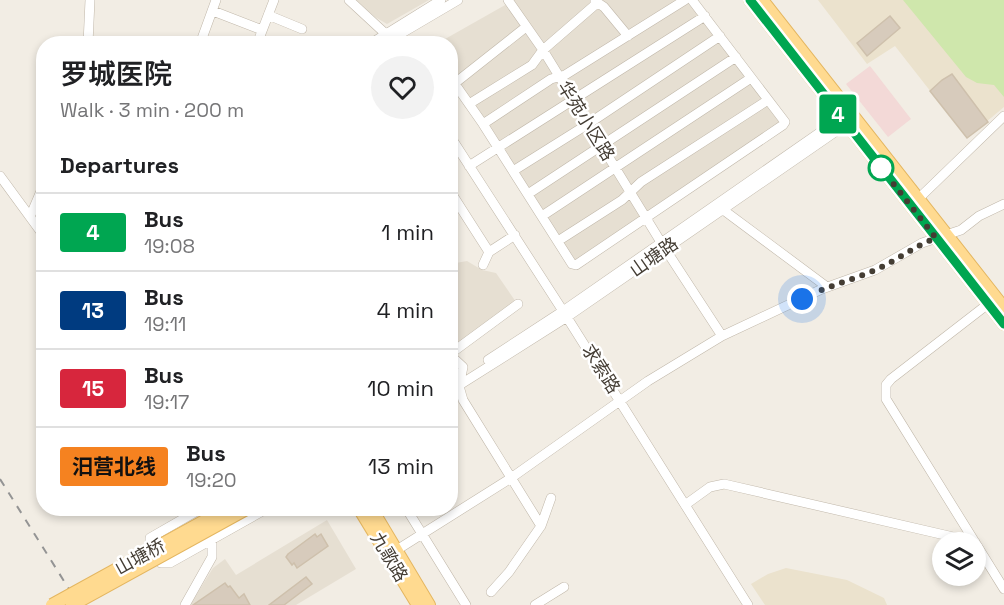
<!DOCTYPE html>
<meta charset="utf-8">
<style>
body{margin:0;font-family:"Space Grotesk","Noto Sans SC",sans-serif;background:#f2f2f2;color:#202124;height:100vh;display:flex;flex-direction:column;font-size:22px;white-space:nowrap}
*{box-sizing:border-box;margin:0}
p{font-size:20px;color:#757577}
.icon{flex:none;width:33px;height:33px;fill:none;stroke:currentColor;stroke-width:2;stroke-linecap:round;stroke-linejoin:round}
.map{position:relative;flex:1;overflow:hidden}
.details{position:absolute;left:36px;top:36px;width:422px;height:480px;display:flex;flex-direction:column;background:#fff;border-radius:24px;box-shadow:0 3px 9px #0003}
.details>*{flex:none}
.badge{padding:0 12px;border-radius:4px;font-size:21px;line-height:39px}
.buttons{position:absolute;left:932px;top:532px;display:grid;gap:12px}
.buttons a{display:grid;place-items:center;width:54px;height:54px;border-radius:50%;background:#fff;box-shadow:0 3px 9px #0003;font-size:30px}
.you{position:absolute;width:30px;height:30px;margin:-15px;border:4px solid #fff;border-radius:50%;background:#1a73e8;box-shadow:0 0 0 9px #1a73e833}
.map>.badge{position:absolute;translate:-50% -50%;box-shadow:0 0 0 3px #fff}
h2{padding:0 24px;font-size:22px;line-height:54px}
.round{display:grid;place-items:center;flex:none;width:63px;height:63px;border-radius:32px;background:#f2f2f2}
.headline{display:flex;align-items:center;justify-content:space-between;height:102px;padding:0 24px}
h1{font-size:28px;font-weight:600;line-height:45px}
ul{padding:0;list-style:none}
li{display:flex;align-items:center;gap:18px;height:78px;padding:0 24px;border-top:2px solid #e0e0e0}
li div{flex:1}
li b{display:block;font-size:22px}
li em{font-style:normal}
li .badge{min-width:66px;font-weight:700;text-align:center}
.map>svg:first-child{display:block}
.residential{fill:#e6dfd2}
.education{fill:#ebe2cd}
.medical{fill:#f3d9d7}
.green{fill:#cfe7ac}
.building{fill:#d7cbbc;stroke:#cec0ac;stroke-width:1.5}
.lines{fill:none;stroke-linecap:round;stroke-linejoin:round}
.minor-casing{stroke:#c0b7a9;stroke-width:10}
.major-casing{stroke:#e4b660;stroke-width:14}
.minor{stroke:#fff;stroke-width:9}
.major{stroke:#ffda90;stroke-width:12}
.rail{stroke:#949494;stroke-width:2;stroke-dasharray:8 8;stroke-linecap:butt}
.major-bridge-casing{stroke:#e4b660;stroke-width:14;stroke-linecap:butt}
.major-bridge{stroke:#ffda90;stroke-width:12}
.line-casing{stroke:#fff;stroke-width:14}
.line{stroke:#00a651;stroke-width:9}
.walk{stroke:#443d34;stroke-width:6;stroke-dasharray:0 10.8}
.stop-dot{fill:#fff;stroke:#00a651;stroke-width:3}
.labels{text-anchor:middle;stroke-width:5;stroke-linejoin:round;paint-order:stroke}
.street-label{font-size:18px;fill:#443d34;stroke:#fff}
</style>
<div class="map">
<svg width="1004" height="605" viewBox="0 0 1004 605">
<rect width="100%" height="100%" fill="#f2ede4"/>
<path class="residential" d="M 356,0 L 429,0 L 387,24 L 375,17 Z
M 514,0 L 690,0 L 783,123 L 575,264 L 457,85 L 450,78 L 450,44 L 438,43 Z
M 467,261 L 482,270 L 496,273 L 516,302 L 450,350 L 450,268 L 456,263 Z
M 327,520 L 356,569 L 296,605 L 190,605 L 213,568 L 225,559 L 236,575 Z"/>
<path class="education" d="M 818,0 L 1004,0 L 1004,107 L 967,138 L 895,46 L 867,64 Z
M 786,568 L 847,580 L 884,598 L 887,605 L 765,605 L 751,584 L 768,574 Z"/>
<path class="medical" d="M 870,66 L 911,119 L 888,137 L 846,84 Z"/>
<path class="green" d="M 903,0 L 1004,0 L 1004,97 L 994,85 L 977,83 L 966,77 Z"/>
<path class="building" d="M 890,16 L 900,28 L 867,56 L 857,43 Z
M 952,74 L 988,122 L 967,138 L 930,91 L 942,80 Z
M 315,534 L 317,537 L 321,534 L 328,546 L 297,568 L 294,563 L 292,565 L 286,557 L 288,554 Z
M 306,577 L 312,584 L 284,605 L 269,605 Z
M 225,583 L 228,587 L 230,586 L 239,598 L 244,594 L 250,605 L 193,605 Z"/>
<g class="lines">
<g class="minor-casing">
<path id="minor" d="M 349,0 L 389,37
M 508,0 L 543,50 L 662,244 L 722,336
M 595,1 L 604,7 L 628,36
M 213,11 L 262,30
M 268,15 L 302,29
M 390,40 L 458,0
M 88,44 L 90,0
M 200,44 L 216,0
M 257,44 L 274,0
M 370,44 L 441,0
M 455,84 L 483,124 L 572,264 L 576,265 L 783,125 L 785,122 L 692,0
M 450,87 L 526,27
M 469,104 L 532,65 L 543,50 L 596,4
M 483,124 L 551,79 L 565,75 L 685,0
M 450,136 L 563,311 L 748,605
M 469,166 L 705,16
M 513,171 L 588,124 L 720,36
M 0,176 L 44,236
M 450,191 L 489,252
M 528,194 L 736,57
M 915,202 L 1004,116
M 718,206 L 827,287
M 542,216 L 751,78
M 30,217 L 44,184
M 558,241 L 622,200 L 641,182 L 768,100
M 483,265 L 489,252 L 515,235
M 988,304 L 891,379 L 886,385 L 886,399 L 1004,589
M 450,354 L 518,304
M 450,355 L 463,367 L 459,386 L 463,400 L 541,526
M 488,360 L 563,311 L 845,115
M 450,369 L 460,378
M 450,391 L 567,317 L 851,121
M 685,505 L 710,487 L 724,484 L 975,542
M 202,508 L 150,538 L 150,543 L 161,563 L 170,563 L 268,508
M 406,508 L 466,605
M 392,553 L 511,478 L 648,381 L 722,336 L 822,289 L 875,270 L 922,243 L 961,230 L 979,216 L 1004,204
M 491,592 L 509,572 L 541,526 L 551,498
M 185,605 L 212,557 L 212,541
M 535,605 L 564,587"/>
</g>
<g class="major-casing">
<path id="major" d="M 750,0 L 1004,324
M 762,0 L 1004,308
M 359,508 L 418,605
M 371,508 L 429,605"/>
</g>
<use href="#minor" class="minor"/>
<use href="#major" class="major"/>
<path class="rail" d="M 0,479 L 79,605"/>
<g class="major-bridge-casing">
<path id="major-bridge" d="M 52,605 L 228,508
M 72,605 L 248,508"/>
</g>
<use href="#major-bridge" class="major-bridge"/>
</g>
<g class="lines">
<g class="line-casing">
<path id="line" d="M 750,0 L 1004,324"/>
</g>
<use href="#line" class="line"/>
<path class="walk" d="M 802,299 C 825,287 849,281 873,271 C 895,262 914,246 936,238 L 881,168"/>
</g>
<circle class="stop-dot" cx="881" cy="168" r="12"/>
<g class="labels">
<g class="street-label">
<text transform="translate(586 121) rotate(58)" y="6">华苑小区路</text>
<text transform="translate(654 257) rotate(-35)" y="6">山塘路</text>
<text transform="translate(601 369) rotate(58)" y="6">求索路</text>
<text transform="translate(140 557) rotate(-29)" y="6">山塘桥</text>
<text transform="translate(389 557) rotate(59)" y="6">九歌路</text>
</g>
</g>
</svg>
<div class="buttons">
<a><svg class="icon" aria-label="layers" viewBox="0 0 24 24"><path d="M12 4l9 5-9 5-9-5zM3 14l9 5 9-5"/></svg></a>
</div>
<div class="you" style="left:802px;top:299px"></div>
<b class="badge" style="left:838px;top:114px;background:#00a651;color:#fff">4</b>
<section class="details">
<div class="headline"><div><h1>罗城医院</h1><p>Walk · 3 min · 200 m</p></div><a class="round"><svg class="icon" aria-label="heart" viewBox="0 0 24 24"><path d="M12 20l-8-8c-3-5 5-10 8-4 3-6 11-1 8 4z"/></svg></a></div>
<h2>Departures</h2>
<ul>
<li><span class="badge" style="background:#00a651;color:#fff">4</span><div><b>Bus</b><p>19:08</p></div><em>1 min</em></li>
<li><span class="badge" style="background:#003b80;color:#fff">13</span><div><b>Bus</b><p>19:11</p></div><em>4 min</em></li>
<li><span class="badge" style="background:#d7263d;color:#fff">15</span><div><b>Bus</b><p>19:17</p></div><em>10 min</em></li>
<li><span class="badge" style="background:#f58220;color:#111">汨营北线</span><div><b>Bus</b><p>19:20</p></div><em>13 min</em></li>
</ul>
</section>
</div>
